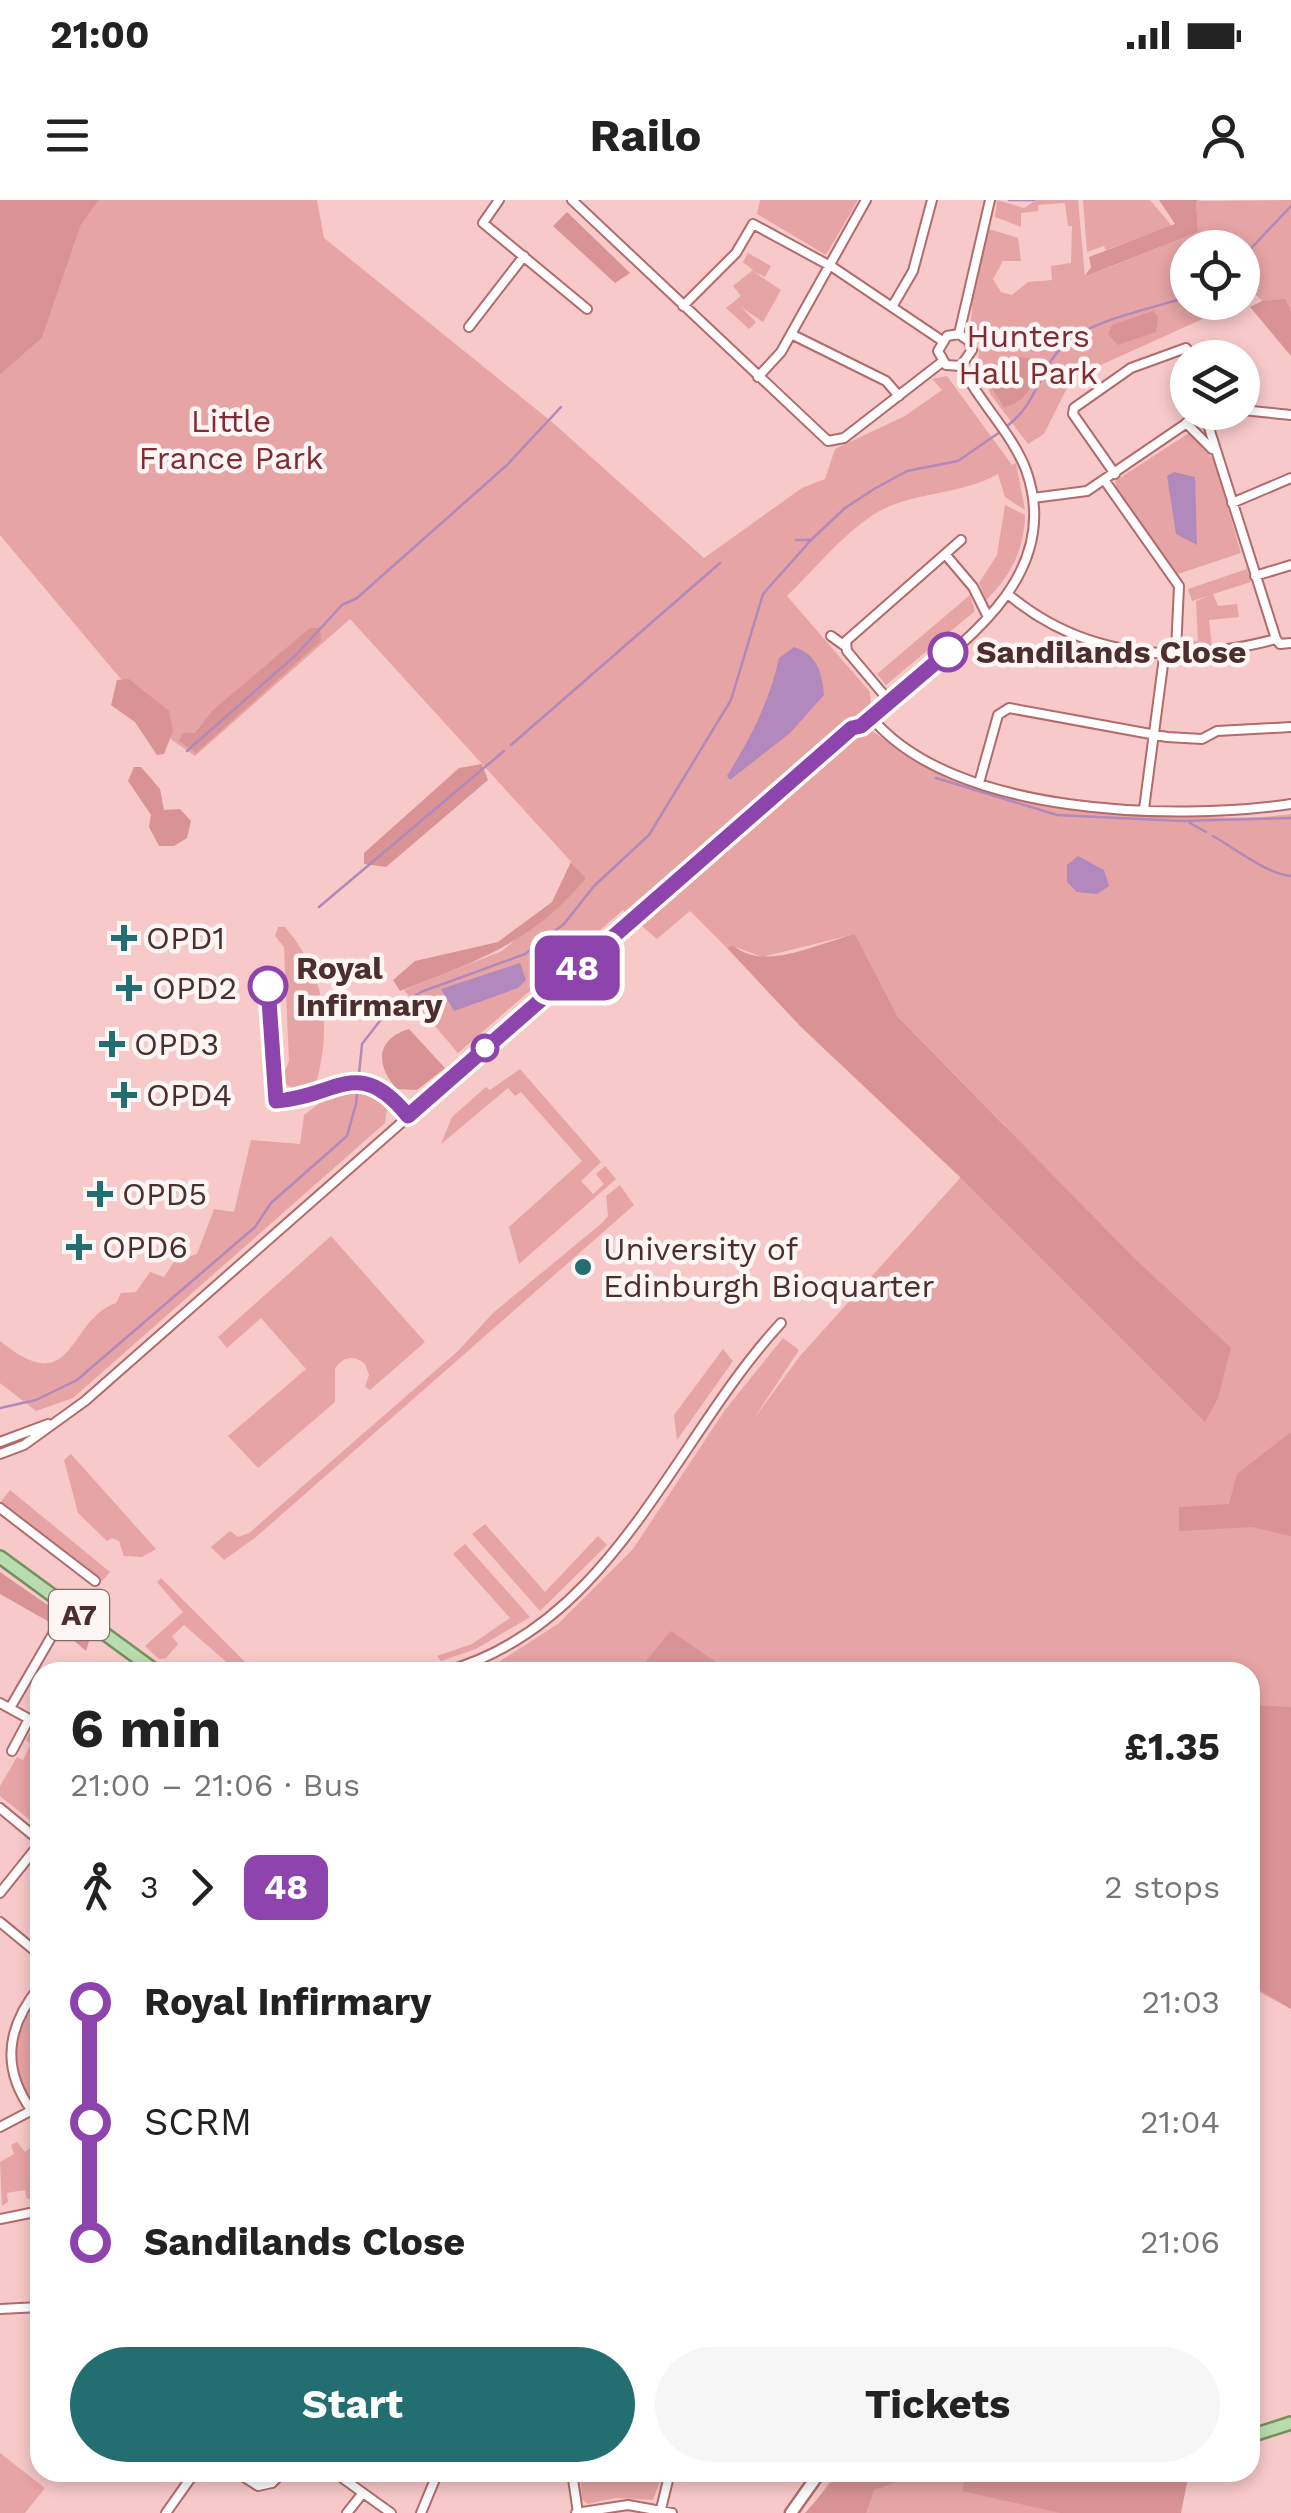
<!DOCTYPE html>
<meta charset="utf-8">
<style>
body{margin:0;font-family:"Work Sans",sans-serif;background:#f6f6f6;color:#222;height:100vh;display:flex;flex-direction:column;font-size:38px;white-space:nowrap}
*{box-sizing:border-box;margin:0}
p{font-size:32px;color:#767676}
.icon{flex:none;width:55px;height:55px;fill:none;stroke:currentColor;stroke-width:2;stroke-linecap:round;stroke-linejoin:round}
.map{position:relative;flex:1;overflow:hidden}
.sheet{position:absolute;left:30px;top:1462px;width:1230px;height:820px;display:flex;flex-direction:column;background:#fff;border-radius:30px;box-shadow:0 5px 15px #0003}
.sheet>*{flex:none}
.badge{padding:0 20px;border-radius:15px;font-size:35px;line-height:65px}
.buttons{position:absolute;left:1170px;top:30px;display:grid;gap:20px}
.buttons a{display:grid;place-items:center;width:90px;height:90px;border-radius:50%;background:#fff;box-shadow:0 5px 15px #0003;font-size:50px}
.map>.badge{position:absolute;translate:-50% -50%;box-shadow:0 0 0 5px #fff}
.legs{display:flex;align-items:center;gap:15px;height:110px;padding:0 40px;font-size:32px}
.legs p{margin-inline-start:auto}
.headline{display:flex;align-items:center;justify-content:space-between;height:170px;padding:0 40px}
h1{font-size:55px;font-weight:700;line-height:75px}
.button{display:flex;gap:20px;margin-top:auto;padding:20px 40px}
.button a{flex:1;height:115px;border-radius:60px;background:#226e71;color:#fff;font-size:40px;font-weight:700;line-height:115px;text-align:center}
.button a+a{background:#f6f6f6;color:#222}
ul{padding:0 40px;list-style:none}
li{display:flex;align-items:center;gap:35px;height:120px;font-size:38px}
li i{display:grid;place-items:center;width:15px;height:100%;margin:0 12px;background:currentColor}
li i::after{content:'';width:25px;height:25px;margin:-12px;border:8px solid;border-radius:50%;background:#fff}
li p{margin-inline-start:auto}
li:first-child i{background:linear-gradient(#0000 50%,currentColor 0)}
li:last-child i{background:linear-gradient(currentColor 50%,#0000 0)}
.status{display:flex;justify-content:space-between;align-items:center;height:70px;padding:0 50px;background:#fff;direction:ltr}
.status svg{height:28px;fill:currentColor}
header{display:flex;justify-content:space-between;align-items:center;height:130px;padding:0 40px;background:#fff;font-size:45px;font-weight:700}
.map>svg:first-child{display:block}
.green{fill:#e6a4a4}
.forest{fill:#d99394}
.water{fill:#b189bc}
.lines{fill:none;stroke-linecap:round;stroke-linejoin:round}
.stream{stroke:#b189bc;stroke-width:2.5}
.minor-casing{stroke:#b16b6c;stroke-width:12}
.secondary-casing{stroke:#b16b6c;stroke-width:15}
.primary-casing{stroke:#74905f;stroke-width:16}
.minor{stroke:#fff;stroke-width:8}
.secondary{stroke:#fff;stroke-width:10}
.primary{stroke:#b9dcaf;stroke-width:11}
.line-1-casing{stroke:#fff;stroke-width:22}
.line-1{stroke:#8e44ad;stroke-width:15}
.stop-1-dot{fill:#fff;stroke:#8e44ad;stroke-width:5}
.poi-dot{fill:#226e71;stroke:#fef5f5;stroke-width:4}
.labels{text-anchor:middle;stroke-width:9;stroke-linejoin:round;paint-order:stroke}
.shield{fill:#fef5f5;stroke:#816a6a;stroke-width:2.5}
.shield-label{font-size:30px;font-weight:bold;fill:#4c2e2e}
.park-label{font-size:32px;fill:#7f2c33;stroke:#fef5f5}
.stop-label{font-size:32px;font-weight:bold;fill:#4c2e2e;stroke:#fef5f5;text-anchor:start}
.poi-label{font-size:32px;fill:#4c2e2e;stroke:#fef5f5;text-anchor:start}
</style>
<div class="status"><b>21:00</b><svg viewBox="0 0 49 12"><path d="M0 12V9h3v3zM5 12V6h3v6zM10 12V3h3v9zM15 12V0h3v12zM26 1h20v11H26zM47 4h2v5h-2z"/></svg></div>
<header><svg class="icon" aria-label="menu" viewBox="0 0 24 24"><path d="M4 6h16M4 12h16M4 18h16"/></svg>Railo<svg class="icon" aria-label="person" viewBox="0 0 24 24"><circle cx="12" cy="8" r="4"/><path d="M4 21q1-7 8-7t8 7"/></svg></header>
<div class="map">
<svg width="1291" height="2313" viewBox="0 0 1291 2313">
<rect width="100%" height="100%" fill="#f8c9c9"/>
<path class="green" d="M 99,0 L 317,0 L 324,38 L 552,222 L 704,358 L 802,288 L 825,279 L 835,249 L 905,216 L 942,190 L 932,179 L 947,176 L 1012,265 L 1016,263 L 1025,310 L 1005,297 L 998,274 C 959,296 910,291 873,315 C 842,335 814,370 787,396 L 870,492 L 872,531 C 977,601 1038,609 1161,615 C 1203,617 1250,620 1291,614 L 1291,1809 L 1250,1787 L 1250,1472 L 483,1472 L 558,1424 L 633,1349 L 725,1210 L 783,1138 L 799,1150 L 753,1220 L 800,1156 L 1006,927 L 898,817 L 855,734 L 762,757 L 733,746 L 727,748 L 690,711 L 657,739 L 623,710 L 458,853 L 404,790 L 502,751 L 586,678 L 350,419 L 195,556 L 172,540 L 0,335 L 0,175 L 42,138 L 81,25 Z
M 760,0 L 858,0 L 826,55 L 757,14 Z
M 997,0 L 1024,8 L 1036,0 L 1078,0 L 1085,77 L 1198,32 L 1196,1 L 1291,0 L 1291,128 L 1256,95 L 1243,100 L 1242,48 L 1188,48 L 1188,102 L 1238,103 L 1072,178 L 1044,234 L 1028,244 L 991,195 L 978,168 L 979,144 L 971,120 L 974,81 L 989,29 L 1018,38 L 1021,61 L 1003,61 L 993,79 L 1001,92 L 1012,95 L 1028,82 L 1052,80 L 1051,66 L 1071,63 L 1072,26 L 1068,26 L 1065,3 L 1038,5 L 1038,11 L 1021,13 L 1021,27 L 995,17 Z
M 1083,0 L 1150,0 L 1172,26 L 1106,50 L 1104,46 L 1087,52 Z
M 748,53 L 771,66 L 765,77 L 754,72 L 781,90 L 763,122 L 741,107 L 756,122 L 749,129 L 726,108 L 741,96 L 733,86 L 753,70 L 743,62 Z
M 1189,233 L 1214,260 L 1241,353 L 1178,374 L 1118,292 L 1115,281 Z
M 1005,305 L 1025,315 C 1024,350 1011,376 986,400 L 979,383 L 997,355 Z
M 1247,369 L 1251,382 L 1213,394 L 1218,406 L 1237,404 L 1239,417 L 1209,420 L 1212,447 L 1187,448 L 1185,440 L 1198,441 L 1196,401 L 1212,395 L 1192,401 L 1188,389 Z
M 970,395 L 975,411 L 886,485 L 877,474 Z
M 278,727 L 285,727 C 324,773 332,822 317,880 L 294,890 L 281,880 L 289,861 L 284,747 L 275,736 Z
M 520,869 L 601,962 L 581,981 L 593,994 L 604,984 L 596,974 L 605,966 L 616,979 L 519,1064 L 509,1027 L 582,961 L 521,892 L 515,896 L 508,888 L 441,944 L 452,917 L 486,887 L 490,890 Z
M 347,888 L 380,898 L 387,909 L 385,923 L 73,1198 L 36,1211 L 0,1183 L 0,1141 C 75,1202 66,1121 116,1103 L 121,1093 L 136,1092 L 150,1072 L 164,1077 L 174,1062 L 197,1054 L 214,1009 L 234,1012 L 251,940 L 300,944 L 304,915 L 336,891 Z
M 620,985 L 634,1005 L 256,1337 L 224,1360 L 211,1347 L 230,1331 L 238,1337 L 249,1333 L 458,1151 L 493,1113 L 602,1023 L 608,1016 L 606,996 Z
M 331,1036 L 425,1142 L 370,1190 L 365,1187 L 369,1175 L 365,1164 C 354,1154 342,1157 335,1169 L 335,1202 L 258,1268 L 228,1236 L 306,1169 L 261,1118 L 227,1148 L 218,1137 Z
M 723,1149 L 733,1161 L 677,1240 L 674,1215 Z
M 71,1254 L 156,1349 L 142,1357 L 124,1356 L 119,1341 L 112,1338 L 107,1341 L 78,1313 L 64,1260 Z
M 10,1290 L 110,1372 L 102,1381 L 0,1303 Z
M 485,1324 L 545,1392 L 598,1336 L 607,1345 L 540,1411 L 472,1334 Z
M 465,1344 L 530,1417 L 476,1449 L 441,1461 L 437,1456 L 472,1444 L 510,1418 L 453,1354 Z
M 161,1378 L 255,1472 L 238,1472 L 184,1425 L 172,1436 L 178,1444 L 166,1458 L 159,1459 L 145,1446 L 183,1412 L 157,1382 Z
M 31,1530 L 40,1531 L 40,1628 L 0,1596 L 0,1586 L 17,1557 L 23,1560 L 31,1544 L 26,1540 Z
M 40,1790 L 40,1898 L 34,1902 C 9,1888 10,1841 20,1817 C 24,1808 34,1798 40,1790 Z
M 35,1924 L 40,1930 L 40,1987 L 32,1989 L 34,1998 L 27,1999 L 25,1990 L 7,1993 L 8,2002 L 2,2006 L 0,1962 L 14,1954 L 11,1945 L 17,1942 L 25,1952 L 38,1942 Z
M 0,2253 L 45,2288 L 25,2313 L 0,2313 Z
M 836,2272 L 966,2273 L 1060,2313 L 808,2313 Z
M 580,2273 L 580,2272 L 663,2273 L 653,2300 L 615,2298 L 588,2304 L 582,2300 Z"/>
<path class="forest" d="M 0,0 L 99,0 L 81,25 L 42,138 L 0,175 Z
M 1159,0 L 1200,0 L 1196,1 L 1198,32 L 1084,77 L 1091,67 L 1089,57 L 1175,24 Z
M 567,12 L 630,73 L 615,83 L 553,26 Z
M 1285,99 L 1291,112 L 1291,156 L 1250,107 L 1262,101 Z
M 1153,111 L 1158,117 L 1156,132 L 1118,145 L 1108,134 L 1112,125 Z
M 1019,157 L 1035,159 L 1040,168 C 1031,188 1026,202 1004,207 L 993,190 Z
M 310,428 L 320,428 L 321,441 L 196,553 L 179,541 L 183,533 L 195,533 L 213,510 Z
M 129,479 L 169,511 L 173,531 L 164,554 L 157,555 L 135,522 L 111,505 L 117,480 Z
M 482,564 L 488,580 L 386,667 L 364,664 L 364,653 L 459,568 Z
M 134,567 L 141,567 L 160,589 L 164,610 L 180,609 L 191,621 L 187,638 L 174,646 L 159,646 L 149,627 L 151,615 L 128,581 Z
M 571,662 L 586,678 C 534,742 475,762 400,791 L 393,780 L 415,761 L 498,742 L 552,702 Z
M 855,734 L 898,817 L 1135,1059 L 1231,1148 L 1218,1198 L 1205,1222 L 961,978 L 800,826 L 727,748 L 733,745 C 763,773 821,742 855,734 Z
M 409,829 L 445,868 L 417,890 L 397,889 C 375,865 376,839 409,829 Z
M 1291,1232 L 1291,1336 L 1252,1327 L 1179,1331 L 1179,1307 L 1229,1304 L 1237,1274 Z
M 0,1372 L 91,1435 L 86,1451 L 58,1427 L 0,1394 Z
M 671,1431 L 730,1472 L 662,1472 L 646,1461 Z
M 1250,1505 L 1291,1507 L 1291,1809 L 1250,1784 Z
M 841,2272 L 902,2273 L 902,2280 L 874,2290 L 866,2313 L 805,2313 Z
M 966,2273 L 966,2272 L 1189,2273 L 1181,2313 L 1060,2313 L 962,2291 Z"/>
<path class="water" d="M 1174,272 L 1195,277 L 1197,345 L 1176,334 L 1167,276 Z
M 794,447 C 817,454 822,472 824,495 L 790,533 L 730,580 L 727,576 C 751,537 769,503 779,458 Z
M 1078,656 L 1104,670 L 1109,686 L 1097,694 L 1077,692 L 1067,682 L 1067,665 Z
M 520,763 L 526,780 L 518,788 L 454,811 L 441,789 Z"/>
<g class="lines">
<path class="stream" d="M 1009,0 L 1034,0
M 1242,58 L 1291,6
M 1006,227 C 1040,201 1037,171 1064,145 C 1088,121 1153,108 1188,97
M 796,340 L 810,340
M 511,545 L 720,363
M 187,551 L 297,454 L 342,405 L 357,398 L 507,265 L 561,207
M 936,578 L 1057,615 L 1181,621 L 1291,618
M 1190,623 L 1206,632
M 1213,636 C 1236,649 1267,674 1291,676
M 319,707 L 504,551
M 0,1208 L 36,1200 L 77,1180 L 255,1027 L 271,1003 L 347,936 L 356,904 L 362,844 L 386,813 L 421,792 L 525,754 L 564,724 L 594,686 L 649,635 L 731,500 L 763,394 L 811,340 L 845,308 L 874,289 L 907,271 L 958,261 L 1000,232"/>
<g class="minor-casing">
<path id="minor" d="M 499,0 L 483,23 L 587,109
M 572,0 L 828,241 L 844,238 L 942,162
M 683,106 L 736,53 L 753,24 L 834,68 L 941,140
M 892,107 L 913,71 L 932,0
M 469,127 L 524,56
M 791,134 L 886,181 L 899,196
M 959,134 L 990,0
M 959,134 L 947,136 L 938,151 L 946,165 L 961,166
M 959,134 L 969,141 L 972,150 L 961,166
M 758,177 L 781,152 L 866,0
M 1242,210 L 1291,215
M 1204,212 L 1276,439 L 1280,444 L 1291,443
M 1186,223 L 1212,249
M 1115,274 L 1073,214 L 1074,208 L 1131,168 L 1186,148 L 1193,158
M 1105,281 L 1179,386 L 1176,451
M 1033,298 L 1087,291 L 1203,212
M 1232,303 L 1291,278
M 945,354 L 973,387 L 988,417
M 1255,376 L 1291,365
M 1009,395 C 1088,461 1182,464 1276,439
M 831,436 L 845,446
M 890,502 L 847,451 L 846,441 L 961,340
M 871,517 C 952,616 1175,621 1291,604
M 853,528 L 861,526 C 936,460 1069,389 1026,270 C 1012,233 979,202 961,166
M 979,583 L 998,515 L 1009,508 L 1167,537 L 1202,539 L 1217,531 L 1291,527
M 1144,609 L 1164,457
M 0,1242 L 48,1224
M 0,1254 L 24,1245 L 85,1201 L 641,712 L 684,680
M 0,1308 L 95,1381
M 443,1472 C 612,1427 673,1240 781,1123
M 0,1503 L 40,1525
M 10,1508 L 53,1434
M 12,1551 L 29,1519
M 0,1608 L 40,1641
M 0,1693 L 40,1643
M 0,1722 L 40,1755
M 32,1911 C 0,1867 7,1826 40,1786
M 0,1927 L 40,1906
M 0,2019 L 40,2011
M 0,2109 L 40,2107
M 236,2272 L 258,2286 L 272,2283 L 283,2272
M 334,2272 L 391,2313
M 572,2272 L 578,2313
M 661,2309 L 670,2272
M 166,2313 L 195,2272
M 347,2313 L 362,2294
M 421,2313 L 438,2272
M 576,2313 L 628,2305 L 672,2313"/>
</g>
<g class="secondary-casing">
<path id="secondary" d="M 791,2313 L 820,2272"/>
</g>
<g class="primary-casing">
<path id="primary" d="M 0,1357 L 157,1472
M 1250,2236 L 1291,2223"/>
</g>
<use href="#minor" class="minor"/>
<use href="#secondary" class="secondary"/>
<use href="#primary" class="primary"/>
</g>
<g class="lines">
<g class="line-1-casing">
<path id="line-1" d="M 268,786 L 276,901 C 336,897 358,854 408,916 L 852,528 L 861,526 L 948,452"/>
</g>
<use href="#line-1" class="line-1"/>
</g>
<g class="stop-1-dot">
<circle cx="948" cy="452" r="18"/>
<circle cx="268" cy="786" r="18"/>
<circle cx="485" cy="848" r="12"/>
</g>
<g class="poi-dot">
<path d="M119 723h10v10h10v10h-10v10h-10v-10h-10v-10h10z"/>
<path d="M124 773h10v10h10v10h-10v10h-10v-10h-10v-10h10z"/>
<path d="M107 829h10v10h10v10h-10v10h-10v-10h-10v-10h10z"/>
<path d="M119 880h10v10h10v10h-10v10h-10v-10h-10v-10h10z"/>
<path d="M95 979h10v10h10v10h-10v10h-10v-10h-10v-10h10z"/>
<path d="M74 1032h10v10h10v10h-10v10h-10v-10h-10v-10h10z"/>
<circle cx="583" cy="1067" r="10"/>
</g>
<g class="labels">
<rect class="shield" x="49" y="1390" width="60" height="50" rx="8"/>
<g class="shield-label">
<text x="79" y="1425">A7</text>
</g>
<g class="park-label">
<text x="1028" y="147">Hunters<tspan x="1028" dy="37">Hall Park</tspan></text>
<text x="231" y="232">Little<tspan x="231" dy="37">France Park</tspan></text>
</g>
<g class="stop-label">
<text x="976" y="463">Sandilands Close</text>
<text x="296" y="779">Royal<tspan x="296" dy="37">Infirmary</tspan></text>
</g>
<g class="poi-label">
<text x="146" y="749">OPD1</text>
<text x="152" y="799">OPD2</text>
<text x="134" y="855">OPD3</text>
<text x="146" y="906">OPD4</text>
<text x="122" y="1005">OPD5</text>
<text x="102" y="1058">OPD6</text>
<text x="603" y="1060">University of<tspan x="603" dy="37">Edinburgh Bioquarter</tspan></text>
</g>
</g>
</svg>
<div class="buttons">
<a><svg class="icon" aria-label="locate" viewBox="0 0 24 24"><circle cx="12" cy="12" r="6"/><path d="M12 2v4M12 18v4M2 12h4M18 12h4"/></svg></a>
<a><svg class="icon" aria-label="layers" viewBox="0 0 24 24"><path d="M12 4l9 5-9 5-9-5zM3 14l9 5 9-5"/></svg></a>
</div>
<b class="badge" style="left:577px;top:768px;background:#8e44ad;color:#fff">48</b>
<section class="sheet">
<div class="headline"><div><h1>6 min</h1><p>21:00 – 21:06 · Bus</p></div><b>£1.35</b></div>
<div class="legs"><svg class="icon" aria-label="walk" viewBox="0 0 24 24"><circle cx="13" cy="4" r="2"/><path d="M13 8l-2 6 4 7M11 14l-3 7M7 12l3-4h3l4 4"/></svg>3<svg class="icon" aria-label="forward" viewBox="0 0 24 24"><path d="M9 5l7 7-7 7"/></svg><b class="badge" style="background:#8e44ad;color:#fff">48</b><p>2 stops</p></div>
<ul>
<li><i style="color:#8e44ad"></i><b>Royal Infirmary</b><p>21:03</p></li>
<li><i style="color:#8e44ad"></i><span>SCRM</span><p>21:04</p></li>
<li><i style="color:#8e44ad"></i><b>Sandilands Close</b><p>21:06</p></li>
</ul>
<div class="button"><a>Start</a><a>Tickets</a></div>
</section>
</div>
